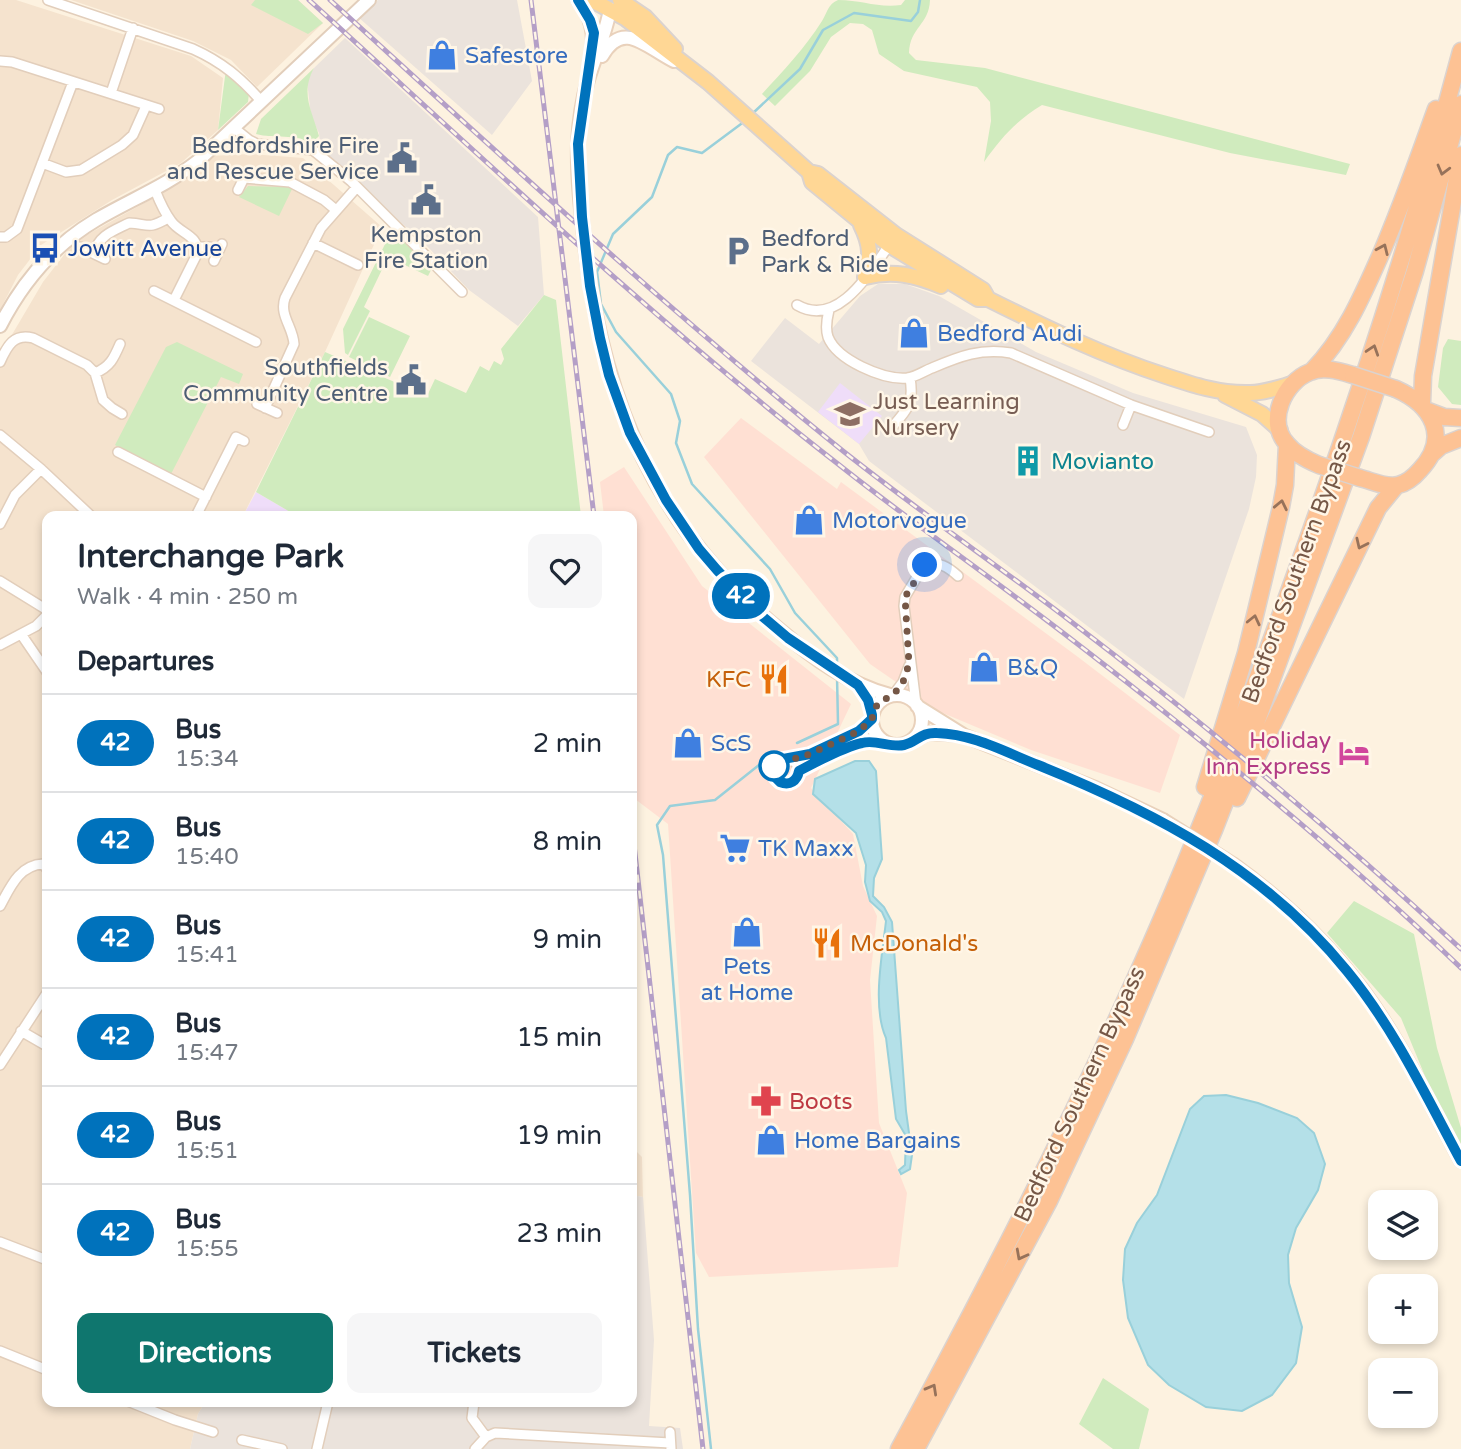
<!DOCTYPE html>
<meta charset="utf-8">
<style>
body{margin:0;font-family:"Varela Round",sans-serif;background:#f6f6f7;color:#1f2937;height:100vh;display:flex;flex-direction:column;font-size:26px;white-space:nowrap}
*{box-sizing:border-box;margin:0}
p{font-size:23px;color:#747a83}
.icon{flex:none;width:38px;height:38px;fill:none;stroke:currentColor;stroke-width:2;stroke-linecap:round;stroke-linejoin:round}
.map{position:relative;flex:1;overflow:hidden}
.panel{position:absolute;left:42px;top:511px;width:595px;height:896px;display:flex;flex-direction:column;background:#fff;border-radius:14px;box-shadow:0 4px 10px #0003}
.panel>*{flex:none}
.badge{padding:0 14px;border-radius:23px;font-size:24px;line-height:46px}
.tools{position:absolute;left:1368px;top:1190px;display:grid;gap:14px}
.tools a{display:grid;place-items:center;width:70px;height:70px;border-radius:14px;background:#fff;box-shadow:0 4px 10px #0003;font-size:35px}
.you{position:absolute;width:35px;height:35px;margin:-18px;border:5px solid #fff;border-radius:50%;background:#1a73e8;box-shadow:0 0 0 10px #1a73e833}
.map>.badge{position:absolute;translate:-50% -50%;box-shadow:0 0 0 4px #fff}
h2{padding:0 35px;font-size:26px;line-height:63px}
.round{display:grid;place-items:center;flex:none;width:74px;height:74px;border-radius:14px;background:#f6f6f7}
.headline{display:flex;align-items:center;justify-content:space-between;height:119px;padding:0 35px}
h1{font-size:33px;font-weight:700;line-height:52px}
.button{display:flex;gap:14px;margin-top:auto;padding:14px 35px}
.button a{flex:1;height:80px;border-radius:14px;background:#0f766e;color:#fff;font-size:28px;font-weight:700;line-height:80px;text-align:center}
.button a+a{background:#f6f6f7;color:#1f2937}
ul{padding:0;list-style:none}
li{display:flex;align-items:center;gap:21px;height:98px;padding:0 35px;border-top:2px solid #e0e1e3}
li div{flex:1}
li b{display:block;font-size:26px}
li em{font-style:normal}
li .badge{min-width:77px;font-weight:700;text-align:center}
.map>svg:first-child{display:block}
.residential{fill:#f5e3ce}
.commercial{fill:#ffe0d3}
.industrial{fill:#ebe3dc}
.education{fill:#efddf9}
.green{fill:#d0ebbe}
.water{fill:#b4e0e8;stroke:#99d0da;stroke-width:2}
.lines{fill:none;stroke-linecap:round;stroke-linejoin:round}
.stream{stroke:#99d0da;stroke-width:2.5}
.minor-casing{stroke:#e2cebb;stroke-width:12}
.tertiary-casing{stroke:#e2cebb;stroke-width:16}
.secondary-casing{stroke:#e9d1bb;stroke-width:16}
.primary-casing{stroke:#dbd3cf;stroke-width:18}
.trunk-casing{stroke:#dbd3cf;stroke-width:19}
.minor{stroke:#fff;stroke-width:9}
.tertiary{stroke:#fff;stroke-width:12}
.secondary{stroke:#fff;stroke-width:12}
.primary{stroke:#ffd795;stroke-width:14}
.trunk{stroke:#fdc294;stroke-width:16}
.rail-casing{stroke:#b49fc7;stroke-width:5}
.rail{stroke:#fff6e7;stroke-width:2.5;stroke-dasharray:8;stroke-linecap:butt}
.secondary-bridge-casing{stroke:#e9d1bb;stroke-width:16;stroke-linecap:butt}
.trunk-bridge-casing{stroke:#dbd3cf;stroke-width:19;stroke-linecap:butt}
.secondary-bridge{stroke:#fff;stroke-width:12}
.trunk-bridge{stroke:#fdc294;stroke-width:16}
.oneway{stroke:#97725a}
.line-casing{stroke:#fff;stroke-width:16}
.line{stroke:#0072bc;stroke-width:10}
.walk{stroke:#755746;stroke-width:7;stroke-dasharray:0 12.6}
.stop-dot{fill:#fff;stroke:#0072bc;stroke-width:3.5}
.labels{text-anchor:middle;stroke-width:5;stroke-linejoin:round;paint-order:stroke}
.shop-label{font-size:23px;fill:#366cbe;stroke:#fff6e7;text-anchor:start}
.service-label{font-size:23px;fill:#4e5e75;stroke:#fff6e7;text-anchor:end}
.transit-label{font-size:23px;fill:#164399;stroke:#fff6e7;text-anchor:start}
.education-label{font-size:23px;fill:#785e54;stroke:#fff6e7;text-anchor:start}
.culture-label{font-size:23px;fill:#0d838f;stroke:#fff6e7;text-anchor:start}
.street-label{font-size:23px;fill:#755746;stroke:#fff6e7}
.food-label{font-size:23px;fill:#c56008;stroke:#fff6e7;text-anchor:end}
.hotel-label{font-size:23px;fill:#b23c85;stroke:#fff6e7;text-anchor:end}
.health-label{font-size:23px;fill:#be3a42;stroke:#fff6e7;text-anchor:start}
</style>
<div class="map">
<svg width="1461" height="1449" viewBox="0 0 1461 1449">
<rect width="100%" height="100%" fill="#fdf2e0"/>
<path class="residential" d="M 0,0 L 16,0 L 191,56 L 223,78 L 218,130 L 181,163 L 112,200 L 41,245 L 18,275 L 0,310 Z
M 71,0 L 298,0 L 323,23 L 257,87 L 231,60 L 193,41 Z
M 250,154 L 303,158 L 382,227 L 325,352 L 243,516 L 47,516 L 47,1402 L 205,1402 L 198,1414 L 190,1449 L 0,1449 L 0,355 L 43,282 L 74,242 L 148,201 L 211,156 Z
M 632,1092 L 635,1101 L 632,1147 L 642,1157 L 643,1197 L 632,1195 Z"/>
<path class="commercial" d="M 741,418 L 837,489 L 841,482 L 1078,657 L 1180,735 L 1160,793 L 1031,750 L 938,711 L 870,664 L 704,457 Z
M 624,467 L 702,586 L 851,704 L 811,788 L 853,834 L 863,886 L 877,916 L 870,980 L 879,1123 L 907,1193 L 898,1267 L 709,1277 L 696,1253 L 668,824 L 635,799 L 632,766 L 632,516 L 604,516 L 600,482 Z"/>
<path class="industrial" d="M 378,0 L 517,0 L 532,81 L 492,135 L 358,17 Z
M 345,38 L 538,217 L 544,295 L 518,326 L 469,290 L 425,244 L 321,151 L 319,133 L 311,117 L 307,80 L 314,68 Z
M 878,284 L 905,284 L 939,296 L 1036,352 L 1133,393 L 1246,427 L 1257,455 L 1256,477 L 1249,509 L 1184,699 L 869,461 L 859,444 L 751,361 L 785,318 L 819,344 L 860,296 Z
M 632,1195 L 643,1197 L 654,1340 L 649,1426 L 680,1428 L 683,1449 L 190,1449 L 198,1414 L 205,1402 L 632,1402 Z"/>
<path class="education" d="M 840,383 L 882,416 L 859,444 L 818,412 Z
M 256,492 L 297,516 L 243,516 Z"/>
<path class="green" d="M 255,0 L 298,0 L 323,23 L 308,34 L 251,5 Z
M 838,0 C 862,0 877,8 901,5 L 905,0 L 930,0 C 929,25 910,27 909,53 L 916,60 L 985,68 L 1350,164 L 1346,175 L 1230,153 L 1042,105 C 1017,120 1001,138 984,162 L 991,121 L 990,102 L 977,87 L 904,71 L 879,54 L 872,30 L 863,24 L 850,23 L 831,37 L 810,71 L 775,106 L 762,94 C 783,71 805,48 822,21 C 827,13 828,4 838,0 Z
M 314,68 C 300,94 312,110 319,136 L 311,144 C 296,133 274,139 256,134 L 261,119 Z
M 226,69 L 249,93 L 248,102 L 218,130 Z
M 248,186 L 293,187 L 279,216 L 239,197 Z
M 393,228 L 433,266 L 428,276 L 388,257 L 364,307 L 370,311 L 348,355 L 345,353 L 343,329 Z
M 544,295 L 556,300 L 581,516 L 297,516 L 256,492 L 325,352 L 427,396 L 435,379 L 466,393 L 480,366 L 489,371 L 494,361 L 501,365 L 504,359 L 501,349 Z
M 369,317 L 410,336 L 390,377 L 349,357 Z
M 1448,339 L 1461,341 L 1461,405 L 1452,404 L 1438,387 L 1443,348 Z
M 177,342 L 243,374 L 239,384 L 221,377 L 171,474 L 115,445 L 166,347 Z
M 1354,901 L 1414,934 L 1437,1048 L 1461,1128 L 1461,1150 L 1439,1110 L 1401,1018 L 1327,933 Z
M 1103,1378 L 1149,1409 L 1139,1449 L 1113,1449 L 1079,1424 Z"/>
<path class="water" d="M 855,761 L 869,761 L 876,771 L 882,859 L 874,878 L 873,896 L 884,907 L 892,922 L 906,1111 L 912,1155 L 910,1169 L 901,1174 L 899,1170 L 905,1165 L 906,1136 L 896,1119 L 886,1038 C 872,1007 882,956 886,921 L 882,912 L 870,901 L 865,882 L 866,865 L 856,833 L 813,794 L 815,779 Z
M 1226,1095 L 1258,1103 L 1297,1118 L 1314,1133 L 1325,1164 L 1318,1190 L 1296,1228 L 1288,1255 L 1289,1283 L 1302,1327 L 1296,1363 L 1272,1395 L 1242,1411 L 1206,1407 L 1169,1385 L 1148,1365 L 1128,1318 L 1123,1280 L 1125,1249 L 1137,1223 L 1157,1195 L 1190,1109 L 1204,1096 Z"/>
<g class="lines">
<path class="stream" d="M 752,114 L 800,69 L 823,30 L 854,13 L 911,21 L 918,12 L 920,0
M 745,121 L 702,153 L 677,147 L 668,155 L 652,197 L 613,234 L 597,272 L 601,304 L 616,332 L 671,394 L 680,421 L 676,443 L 692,484 L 770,569 L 795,613 L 837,658 L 837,666
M 797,743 L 838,724 L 837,676
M 711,1449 L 698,1329 L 690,1195 L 663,855 L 657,825 L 670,806 L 715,800 L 759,765"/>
<g class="minor-casing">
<path id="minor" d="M 48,0 L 193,49 C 222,62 241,78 261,101
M 0,61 L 12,62 L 159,109
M 111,93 L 133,28
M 234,128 L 249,140 L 257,144 L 313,150 L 351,181 L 462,292
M 42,163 L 66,172 L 81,170 L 122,145 L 133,135 L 146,106
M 155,190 C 159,200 164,212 171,221 C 180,234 200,235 197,254 L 174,300
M 238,190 L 244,178 L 290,182 L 324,200 L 336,210
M 0,237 L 6,237 L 17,229 L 73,82
M 313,243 L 358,265
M 80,247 L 105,259
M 198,247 L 210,247 L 218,252
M 94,253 C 99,235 113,231 129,223 C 150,224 147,230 168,218
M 214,261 L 222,244
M 154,291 L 256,342
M 797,305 C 839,329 871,270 892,241
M 829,310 C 827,318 825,328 828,337 C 837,360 883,380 907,378 C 916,377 924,371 932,368 C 960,356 981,348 1011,353 L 1131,405 L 1209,432
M 0,362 C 7,346 14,333 33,338 L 87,365 L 95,373 L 103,400 L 112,408 L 122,414
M 95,373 C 110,367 114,358 120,344
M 257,404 L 277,413
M 265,408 L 294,344 C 293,327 279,315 285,298 L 321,228 L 357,187
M 1123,425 L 1131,405
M 893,426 C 909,408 914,402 910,378
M 0,435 L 41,469 L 91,516
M 118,452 L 206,497
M 196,516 L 236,437 L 244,441
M 0,524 L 15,495 L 41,469
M 0,581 L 47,610
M 21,634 L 47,672
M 0,645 L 36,626 L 47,615
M 894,694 L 903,682 L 909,666
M 916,704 L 904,606 L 905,597 L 924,565 C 940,562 947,566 958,576
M 793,759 L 799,768 L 797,778 L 787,784 L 780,782 L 774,774 L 774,766 L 778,760 L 810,754 L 859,731 L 872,719
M 799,771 L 862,742 L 884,742
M 0,906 C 10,888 19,865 43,864 L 47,869
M 21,1031 L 47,1046
M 0,1065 L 47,993
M 0,1242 L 47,1260
M 0,1351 L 47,1370
M 130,1402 L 175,1420 L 213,1432
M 474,1402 L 472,1418 L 486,1437
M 670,1432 L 671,1449
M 242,1440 L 282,1449
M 317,1449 L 328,1402
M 475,1449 L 486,1437 L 495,1433 L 670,1443"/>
</g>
<g class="tertiary-casing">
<path id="tertiary" d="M 0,326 C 22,283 54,245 96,220 C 130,200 166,186 198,161 L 369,0"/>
</g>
<g class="secondary-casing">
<path id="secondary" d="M 578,0 C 591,17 595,32 592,53
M 610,9 C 606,34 595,56 588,80 C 582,101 579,122 578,143 C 577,177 581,211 585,244 C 602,400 657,530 781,631 C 813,658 848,684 890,695
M 602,56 C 623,19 646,47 674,61
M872 720a25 25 0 1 1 50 0a25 25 0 1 1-50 0Z
M 917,706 L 965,736 L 1095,788 L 1163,820
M 917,737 L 930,733 L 961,735
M 1234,865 C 1288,904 1336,951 1374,1006 C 1407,1055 1433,1109 1461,1161"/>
</g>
<g class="primary-casing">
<path id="primary" d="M 592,0 L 625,18 L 708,82 L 809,172 L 818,174 L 896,235 L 983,290 L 988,299
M 620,0 L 645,17 L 675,49
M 809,172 L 812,182 L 889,245 L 978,299 L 988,299 C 1046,328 1104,356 1166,376 C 1193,385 1220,394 1250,393 C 1264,393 1278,388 1292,384
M 861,225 C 871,245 871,257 865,277
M 865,277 C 893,270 915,275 941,286
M 1225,395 L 1262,414 L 1280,430"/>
</g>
<g class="trunk-casing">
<path id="trunk" d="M 1312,371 C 1344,338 1362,297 1380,256 C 1401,208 1418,159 1436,109
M 1422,403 L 1423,376 L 1461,155
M 1428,411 L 1444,417 L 1461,418
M 1432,454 L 1441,446 L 1461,438
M 1319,465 C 1307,460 1295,454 1287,444 C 1266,421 1284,382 1310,372 C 1323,366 1339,371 1353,375
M 1360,478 C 1372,481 1386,488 1398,485 C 1407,483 1414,477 1420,470 C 1451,437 1432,405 1396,389
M 1205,787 L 1246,653 L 1281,507 L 1285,485 L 1287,444
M 1237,798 L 1378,508 L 1396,486
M 899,1449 C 981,1298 1060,1145 1131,988 C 1191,857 1242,722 1291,586 C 1355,410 1413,232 1461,51
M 916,1449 L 1049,1201 L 1125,1039 L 1214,830 L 1259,715 L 1361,437 L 1415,271 L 1461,104"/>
</g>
<use href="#minor" class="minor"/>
<use href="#tertiary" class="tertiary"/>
<use href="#secondary" class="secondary"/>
<use href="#primary" class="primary"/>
<use href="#trunk" class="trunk"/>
<g class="rail-casing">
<path id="rail" d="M 309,0 C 483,158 653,320 838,464 C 911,522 988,575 1062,632 C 1200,738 1336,848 1461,968
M 330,0 C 498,153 665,308 843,451 C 916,509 994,563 1069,620 C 1204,723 1336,833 1461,949
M 531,0 L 594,516
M 632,827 L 703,1449"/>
</g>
<use href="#rail" class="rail"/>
<g class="secondary-bridge-casing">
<path id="secondary-bridge" d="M 1163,820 L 1234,865"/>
</g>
<g class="trunk-bridge-casing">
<path id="trunk-bridge" d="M 1353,375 L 1396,389
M 1319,465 L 1360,478"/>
</g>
<use href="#secondary-bridge" class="secondary-bridge"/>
<use href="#trunk-bridge" class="trunk-bridge"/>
</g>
<defs><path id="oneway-chevron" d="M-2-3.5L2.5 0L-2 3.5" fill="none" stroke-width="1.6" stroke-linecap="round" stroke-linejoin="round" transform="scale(1.75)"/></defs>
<g class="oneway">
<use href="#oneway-chevron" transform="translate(1443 170) rotate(105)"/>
<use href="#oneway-chevron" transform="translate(1383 249) rotate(-66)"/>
<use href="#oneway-chevron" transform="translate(1373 350) rotate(-72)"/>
<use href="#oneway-chevron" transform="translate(1281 505) rotate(-78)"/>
<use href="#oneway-chevron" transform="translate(1361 544) rotate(115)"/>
<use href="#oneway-chevron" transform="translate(1254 620) rotate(-77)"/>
<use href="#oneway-chevron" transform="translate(1021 1255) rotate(118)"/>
<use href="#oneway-chevron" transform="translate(932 1389) rotate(-61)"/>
</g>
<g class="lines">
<g class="line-casing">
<path id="line" d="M 578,0 L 590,20 L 594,33 L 578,144 L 582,217 L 590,286 L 600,338 L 609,375 L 630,433 L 666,500 L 699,549 L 717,570 L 756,611 L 788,638 L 858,685 L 868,700 L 872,715 L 872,719 L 859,731 L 810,754 L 778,760 L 774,766 L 775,777 L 780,782 C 790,786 797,781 799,771 C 816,762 843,747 862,743 C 876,739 890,748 904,745 C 917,742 921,732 937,733 C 973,734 1005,752 1038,765 C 1157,813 1264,869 1347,971 C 1394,1028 1426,1096 1461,1161"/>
</g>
<use href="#line" class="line"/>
<path class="walk" d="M 774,766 L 782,758 L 793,759 L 810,754 L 859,731 L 872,719 L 874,709 L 880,702 L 894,694 L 903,682 L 909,664 L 905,597 L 925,565"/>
</g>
<defs>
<g id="shop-bare" transform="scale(2.415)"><path d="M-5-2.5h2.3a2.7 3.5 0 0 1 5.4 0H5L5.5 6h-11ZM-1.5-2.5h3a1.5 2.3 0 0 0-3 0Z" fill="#3f7fe0" stroke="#fff6e7" stroke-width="2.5" paint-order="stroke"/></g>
<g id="civic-bare" transform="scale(2.415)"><path d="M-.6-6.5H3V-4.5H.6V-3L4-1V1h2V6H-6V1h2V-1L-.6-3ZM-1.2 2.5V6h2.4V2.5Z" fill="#5c6f8a" stroke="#fff6e7" stroke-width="2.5" paint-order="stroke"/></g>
<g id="bus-bare" transform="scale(2.415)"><path d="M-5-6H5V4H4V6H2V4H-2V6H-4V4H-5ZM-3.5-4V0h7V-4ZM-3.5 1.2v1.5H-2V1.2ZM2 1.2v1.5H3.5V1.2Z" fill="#1a4fb4" stroke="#fff6e7" stroke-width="2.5" paint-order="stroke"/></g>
<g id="parking-bare" transform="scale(2.415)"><path d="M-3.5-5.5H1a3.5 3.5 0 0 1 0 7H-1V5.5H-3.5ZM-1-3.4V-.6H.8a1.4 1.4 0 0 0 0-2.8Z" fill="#5c6f8a" stroke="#fff6e7" stroke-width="2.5" paint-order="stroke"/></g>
<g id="school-bare" transform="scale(2.415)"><path d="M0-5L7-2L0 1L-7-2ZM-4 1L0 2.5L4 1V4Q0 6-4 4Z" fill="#8d6e63" stroke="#fff6e7" stroke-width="2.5" paint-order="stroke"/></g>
<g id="building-bare" transform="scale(2.415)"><path d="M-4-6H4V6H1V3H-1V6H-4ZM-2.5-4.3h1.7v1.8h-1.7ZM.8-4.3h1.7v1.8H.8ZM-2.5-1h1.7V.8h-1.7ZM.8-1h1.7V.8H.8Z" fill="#0f9aa8" stroke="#fff6e7" stroke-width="2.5" paint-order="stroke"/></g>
<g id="restaurant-bare" transform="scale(2.415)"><path d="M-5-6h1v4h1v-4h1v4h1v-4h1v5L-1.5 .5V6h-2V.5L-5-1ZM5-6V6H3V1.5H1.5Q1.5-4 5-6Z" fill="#e8710a" stroke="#fff6e7" stroke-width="2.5" paint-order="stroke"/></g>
<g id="hotel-bare" transform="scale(2.415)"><path d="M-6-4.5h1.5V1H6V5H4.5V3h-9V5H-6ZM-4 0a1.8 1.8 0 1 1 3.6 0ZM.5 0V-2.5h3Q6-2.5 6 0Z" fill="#d1479c" stroke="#fff6e7" stroke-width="2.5" paint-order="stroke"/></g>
<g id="supermarket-bare" transform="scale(2.415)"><path d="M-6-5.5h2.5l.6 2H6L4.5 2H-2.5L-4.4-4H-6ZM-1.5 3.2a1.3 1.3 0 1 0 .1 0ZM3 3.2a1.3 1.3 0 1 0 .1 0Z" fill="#3f7fe0" stroke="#fff6e7" stroke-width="2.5" paint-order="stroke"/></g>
<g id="pharmacy-bare" transform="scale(2.415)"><path d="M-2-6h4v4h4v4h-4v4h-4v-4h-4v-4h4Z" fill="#e0444e" stroke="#fff6e7" stroke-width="2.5" paint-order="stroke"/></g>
</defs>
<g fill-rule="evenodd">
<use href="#shop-bare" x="442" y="55"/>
<use href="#civic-bare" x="402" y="158"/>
<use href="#civic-bare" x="426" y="200"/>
<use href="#bus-bare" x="45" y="248"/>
<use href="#parking-bare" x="738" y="251"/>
<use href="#shop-bare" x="914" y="333"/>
<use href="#civic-bare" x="411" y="380"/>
<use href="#school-bare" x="850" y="414"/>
<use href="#building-bare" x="1028" y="461"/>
<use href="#shop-bare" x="809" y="520"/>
<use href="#shop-bare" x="984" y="667"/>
<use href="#restaurant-bare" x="774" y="679"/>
<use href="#shop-bare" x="688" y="743"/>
<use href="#hotel-bare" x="1354" y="753"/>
<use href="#supermarket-bare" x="735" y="848"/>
<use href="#shop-bare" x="747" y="932"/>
<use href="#restaurant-bare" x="827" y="943"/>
<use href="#pharmacy-bare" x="766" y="1101"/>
<use href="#shop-bare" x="771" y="1140"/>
</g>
<circle class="stop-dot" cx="774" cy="766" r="14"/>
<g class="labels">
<g class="shop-label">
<text x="465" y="63">Safestore</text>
<text x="937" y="341">Bedford Audi</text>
<text x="832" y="528">Motorvogue</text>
<text x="1007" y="675">B&amp;Q</text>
<text x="711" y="751">ScS</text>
<text x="758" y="856">TK Maxx</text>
<text x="747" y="974" text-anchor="middle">Pets<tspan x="747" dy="26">at Home</tspan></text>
<text x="794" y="1148">Home Bargains</text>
</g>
<g class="service-label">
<text x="379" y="153">Bedfordshire Fire<tspan x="379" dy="26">and Rescue Service</tspan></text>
<text x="426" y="242" text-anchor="middle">Kempston<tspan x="426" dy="26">Fire Station</tspan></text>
<text x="761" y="246" text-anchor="start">Bedford<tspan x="761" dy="26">Park &amp; Ride</tspan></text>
<text x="388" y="375">Southfields<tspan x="388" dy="26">Community Centre</tspan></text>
</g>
<g class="transit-label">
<text x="68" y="256">Jowitt Avenue</text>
</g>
<g class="education-label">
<text x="873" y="409">Just Learning<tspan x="873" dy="26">Nursery</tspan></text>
</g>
<g class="culture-label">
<text x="1051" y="469">Movianto</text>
</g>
<g class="street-label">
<text transform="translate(1296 571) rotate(-70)" y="8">Bedford Southern Bypass</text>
<text transform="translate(1079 1094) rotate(-65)" y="8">Bedford Southern Bypass</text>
</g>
<g class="food-label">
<text x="751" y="687">KFC</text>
<text x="850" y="951" text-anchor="start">McDonald's</text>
</g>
<g class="hotel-label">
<text x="1331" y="748">Holiday<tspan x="1331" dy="26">Inn Express</tspan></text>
</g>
<g class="health-label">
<text x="789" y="1109">Boots</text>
</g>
</g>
</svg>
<div class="tools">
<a><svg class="icon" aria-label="layers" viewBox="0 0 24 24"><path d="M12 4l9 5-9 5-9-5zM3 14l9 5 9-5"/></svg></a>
<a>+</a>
<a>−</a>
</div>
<div class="you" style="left:925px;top:565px"></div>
<b class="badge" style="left:741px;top:596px;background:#0072bc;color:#fff">42</b>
<section class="panel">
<div class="headline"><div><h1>Interchange Park</h1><p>Walk · 4 min · 250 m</p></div><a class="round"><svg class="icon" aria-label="heart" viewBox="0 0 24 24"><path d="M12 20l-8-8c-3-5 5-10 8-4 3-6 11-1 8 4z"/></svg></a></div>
<h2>Departures</h2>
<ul>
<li><span class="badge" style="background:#0072bc;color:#fff">42</span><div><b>Bus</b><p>15:34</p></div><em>2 min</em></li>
<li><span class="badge" style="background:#0072bc;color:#fff">42</span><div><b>Bus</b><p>15:40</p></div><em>8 min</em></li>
<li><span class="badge" style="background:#0072bc;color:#fff">42</span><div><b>Bus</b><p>15:41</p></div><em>9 min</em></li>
<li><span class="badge" style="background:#0072bc;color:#fff">42</span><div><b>Bus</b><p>15:47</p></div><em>15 min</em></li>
<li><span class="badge" style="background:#0072bc;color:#fff">42</span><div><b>Bus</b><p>15:51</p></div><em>19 min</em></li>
<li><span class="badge" style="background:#0072bc;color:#fff">42</span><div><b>Bus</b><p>15:55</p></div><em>23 min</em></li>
</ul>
<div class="button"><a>Directions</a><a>Tickets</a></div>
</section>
</div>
